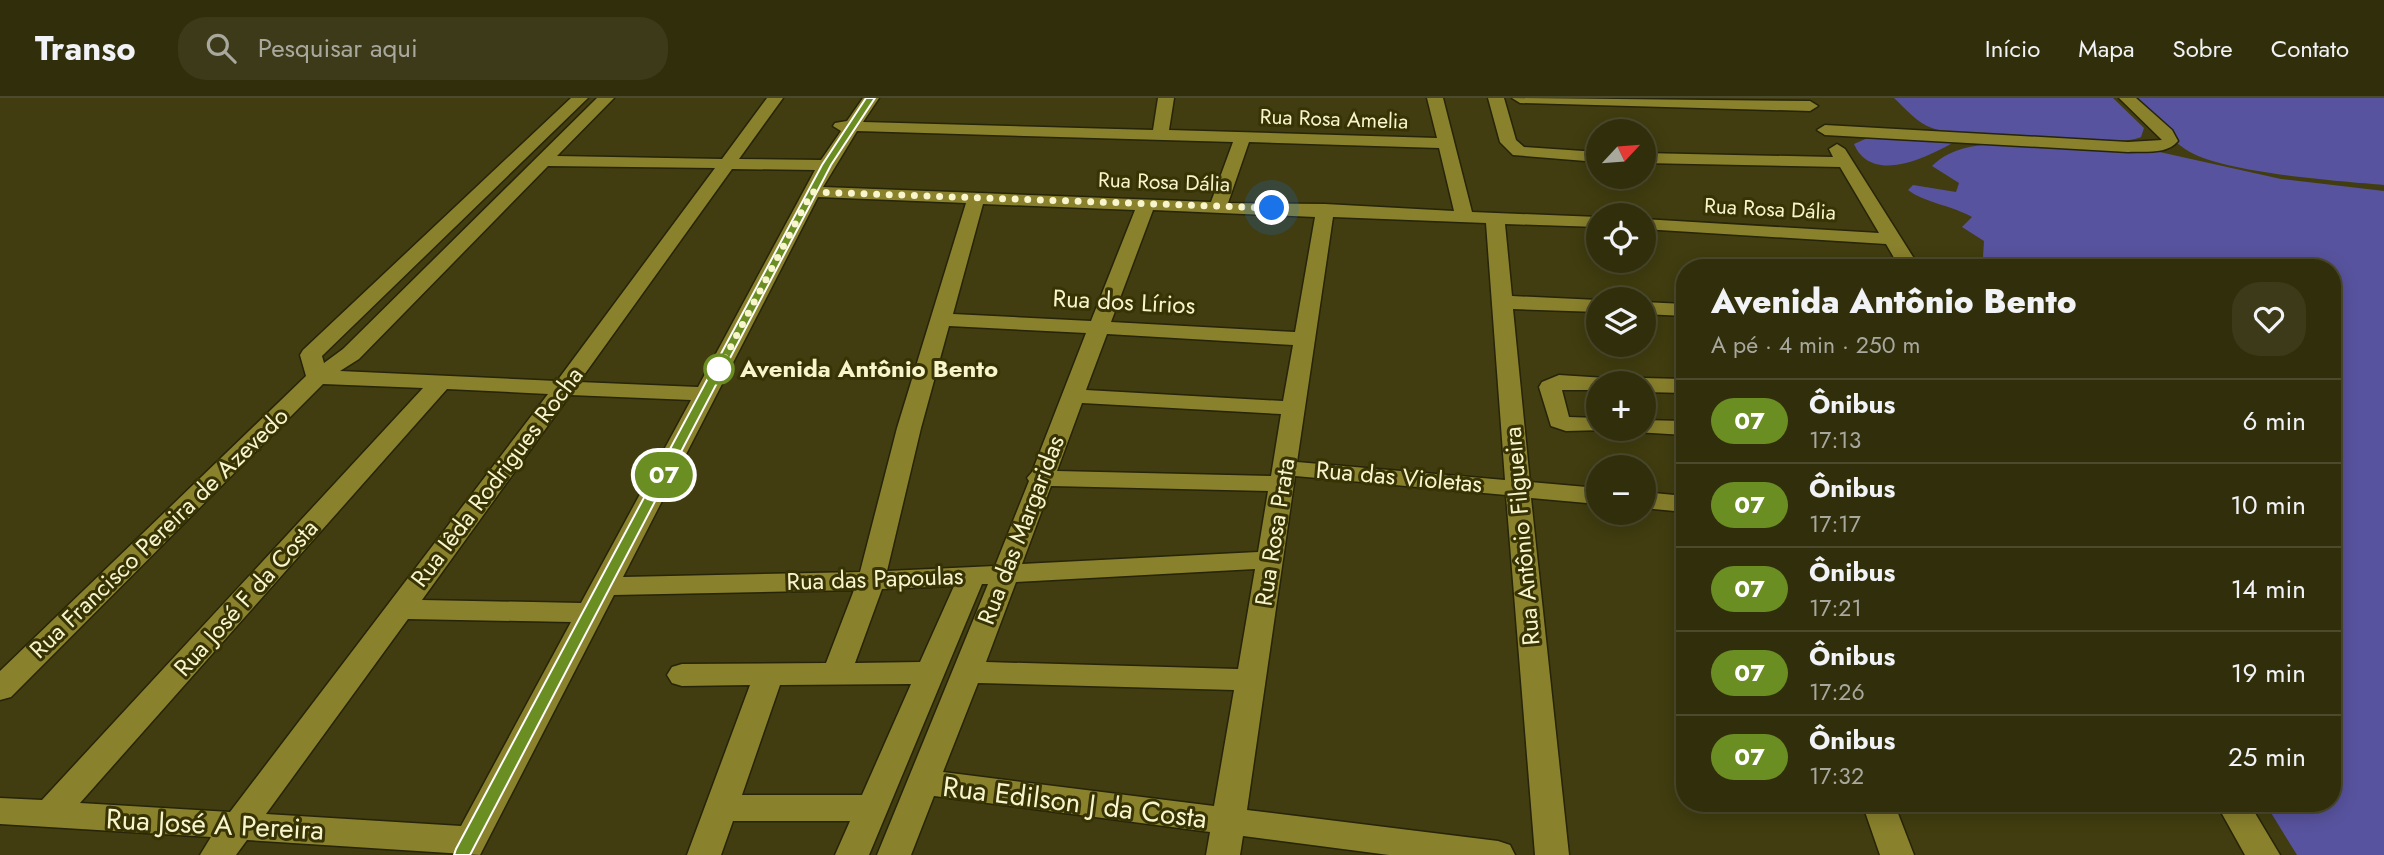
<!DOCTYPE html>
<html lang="pt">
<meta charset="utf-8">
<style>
body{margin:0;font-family:Jost,sans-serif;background:#3d3a1a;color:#f1f3f6;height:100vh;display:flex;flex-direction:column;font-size:26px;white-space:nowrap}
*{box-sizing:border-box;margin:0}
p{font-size:23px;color:#a8a89d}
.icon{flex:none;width:38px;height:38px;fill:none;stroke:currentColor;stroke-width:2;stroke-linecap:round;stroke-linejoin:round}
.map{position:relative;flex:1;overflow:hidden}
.side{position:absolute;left:1676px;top:161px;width:665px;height:553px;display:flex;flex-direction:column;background:#312e0c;border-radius:28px;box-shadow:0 4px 18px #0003,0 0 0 2px #4c4a2d}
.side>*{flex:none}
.badge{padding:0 14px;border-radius:23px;font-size:24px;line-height:46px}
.needle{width:46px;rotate:64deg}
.controls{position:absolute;left:1586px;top:21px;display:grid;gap:14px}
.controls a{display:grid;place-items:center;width:70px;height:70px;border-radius:50%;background:#312e0c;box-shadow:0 4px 18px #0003,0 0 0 2px #4c4a2d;font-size:35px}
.you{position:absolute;width:35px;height:35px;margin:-18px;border:5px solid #fff;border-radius:50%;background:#1a73e8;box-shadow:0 0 0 10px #1a73e833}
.map>.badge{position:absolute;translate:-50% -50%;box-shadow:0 0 0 4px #fff}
.round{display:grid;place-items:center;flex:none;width:74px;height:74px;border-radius:28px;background:#3d3a1a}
.head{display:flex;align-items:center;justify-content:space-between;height:119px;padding:0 35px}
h1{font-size:33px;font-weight:800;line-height:52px}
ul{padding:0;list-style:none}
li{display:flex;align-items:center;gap:21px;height:84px;padding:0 35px;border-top:2px solid #4c4a2d}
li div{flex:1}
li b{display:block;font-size:26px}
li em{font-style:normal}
li .badge{min-width:77px;font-weight:700;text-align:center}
header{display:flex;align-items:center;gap:42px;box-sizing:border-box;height:98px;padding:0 35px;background:#312e0c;border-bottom:2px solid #4c4a2d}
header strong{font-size:33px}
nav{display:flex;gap:38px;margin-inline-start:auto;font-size:24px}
.search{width:490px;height:63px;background:#3d3a1a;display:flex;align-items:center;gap:18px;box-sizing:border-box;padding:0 24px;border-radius:28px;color:#a8a89d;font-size:26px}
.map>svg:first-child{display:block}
.green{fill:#58539e}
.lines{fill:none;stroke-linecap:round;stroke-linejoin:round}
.minor-casing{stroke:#262409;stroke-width:3}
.minor{fill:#89812c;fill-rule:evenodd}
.line{fill:#6b8e23;stroke:#fff;stroke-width:2}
.walk{stroke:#f8f5cd;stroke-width:7;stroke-dasharray:0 12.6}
.stop-dot{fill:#fff;stroke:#6b8e23;stroke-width:3.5}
.labels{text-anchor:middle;stroke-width:6;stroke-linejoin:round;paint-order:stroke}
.far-street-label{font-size:21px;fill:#f8f5cd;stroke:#373304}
.street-label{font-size:24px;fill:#f8f5cd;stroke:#373304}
.stop-label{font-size:24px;font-weight:bold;fill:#f8f5cd;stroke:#373304;text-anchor:start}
.near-street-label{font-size:28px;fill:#f8f5cd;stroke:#373304}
</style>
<header>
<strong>Transo</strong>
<div class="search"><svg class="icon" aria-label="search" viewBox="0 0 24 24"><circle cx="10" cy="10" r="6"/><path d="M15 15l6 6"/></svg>Pesquisar aqui</div>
<nav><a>Início</a><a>Mapa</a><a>Sobre</a><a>Contato</a></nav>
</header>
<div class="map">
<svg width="2384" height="757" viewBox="0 0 2384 757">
<rect width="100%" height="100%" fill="#413d10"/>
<path class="green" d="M 1894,0 L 2113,0 L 2144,30 L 2141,39 C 2114,51 1962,41 1932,30 C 1917,25 1906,11 1894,0 Z
M 2129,0 L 2384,0 L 2384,87 C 2339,83 2219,75 2185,51 C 2165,37 2147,16 2129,0 Z
M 1872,38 L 1956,43 C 1930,58 1872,88 1854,46 Z
M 2005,45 L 2155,53 L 2281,81 L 2384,93 L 2384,757 L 2297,757 L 2265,705 L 2333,705 L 2333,170 L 1955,170 L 1983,159 L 1984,143 L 1962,129 L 1972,119 C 1951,107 1925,105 1908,92 L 1913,87 L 1956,94 L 1959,85 L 1932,68 C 1953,48 1978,47 2005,45 Z"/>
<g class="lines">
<g class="minor-casing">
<path id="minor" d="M 571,0 L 588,0 L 322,258 L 324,265 L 343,251 L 597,0 L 614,0 L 557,58 L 722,61 L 767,0 L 783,0 L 739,61 L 821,62 L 841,33 L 833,28 L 835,25 L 847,23 L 863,0 L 879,0 L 863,24 L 1153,32 L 1158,0 L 1174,0 L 1169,32 L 1437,40 L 1427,0 L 1443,0 L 1472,114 L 1598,119 L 1598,129 L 1505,126 L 1512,198 L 1598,202 L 1598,214 L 1513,211 L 1530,384 L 1598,390 L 1598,406 L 1531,400 L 1569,757 L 1535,757 L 1506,397 L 1295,378 L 1247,712 L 1498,743 L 1510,747 L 1515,757 L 1389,757 L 1243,738 L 1240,757 L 1206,757 L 1210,734 L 934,698 L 911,757 L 877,757 L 988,486 L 982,486 L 869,757 L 835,757 L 850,723 L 733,723 L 721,757 L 687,757 L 750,587 L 682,588 L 672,585 L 667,577 L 672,569 L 682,566 L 826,565 L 854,492 L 614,497 L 480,757 L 247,742 L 236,757 L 200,757 L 211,739 L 0,726 L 0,700 L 42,702 L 423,290 L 323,286 L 11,599 L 0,602 L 0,573 L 306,278 L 300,257 L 303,252 ZM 857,33 L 1233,44 L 1211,104 L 823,89 ZM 1249,44 L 1439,50 L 1454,113 L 1325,106 L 1228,105 ZM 548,68 L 715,70 L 557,283 L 340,273 L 359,261 ZM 732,71 L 815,72 L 698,289 L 579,284 ZM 818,99 L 966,105 L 897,330 L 860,474 L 623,479 ZM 983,106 L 1135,112 L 1091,223 L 953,216 ZM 1153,112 L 1315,119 L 1295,234 L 1111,224 ZM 1333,119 L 1486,125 L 1505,382 L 1297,364 ZM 949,228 L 1086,235 L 1032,374 L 1027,380 L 1029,383 L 995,468 L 887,473 L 921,330 ZM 1107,236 L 1293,247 L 1283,303 L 1086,292 ZM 447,291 L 548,296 L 230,714 L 80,705 ZM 570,297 L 691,302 L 581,505 L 422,502 ZM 1082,305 L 1281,316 L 1271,378 L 1057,373 ZM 1051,388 L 1268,393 L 1258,454 L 1022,466 ZM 1255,471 L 1238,571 L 986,564 L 1016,484 ZM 954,488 L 920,564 L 855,565 L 882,491 ZM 408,521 L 571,524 L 461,728 L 266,716 ZM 978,585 L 1234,592 L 1214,708 L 943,674 ZM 911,586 L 862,697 L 742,697 L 780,587 Z
M 1488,0 L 1504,0 L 1516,42 L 1524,49 L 1598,54 L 1598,64 L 1513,57 L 1500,44 Z
M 1512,0 L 1810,3 L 1818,8 L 1810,13 L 1520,5 Z
M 2119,0 L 2136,0 L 2172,32 L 2178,43 C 2167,57 2144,53 2128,54 L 1825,37 L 1817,32 L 1825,27 L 2128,44 L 2162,42 Z
M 1837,46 L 1845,51 L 1920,170 L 1900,170 L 1886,146 L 1643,131 L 1643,121 L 1879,135 L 1840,69 L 1643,65 L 1643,55 L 1833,59 L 1829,51 Z
M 1643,204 L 1685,206 L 1685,218 L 1643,216 Z
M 1559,277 L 1606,280 L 1609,285 L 1598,285 L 1598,292 L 1562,292 L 1569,319 L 1598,320 L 1598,331 L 1606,332 L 1566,333 L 1551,328 L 1539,289 L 1542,284 Z
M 1643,280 L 1685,281 L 1685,295 L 1643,294 L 1643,285 L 1633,285 Z
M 1643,322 L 1685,323 L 1685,337 L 1635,334 L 1633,331 L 1643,331 Z
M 1643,394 L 1685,398 L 1685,414 L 1643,410 Z
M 1862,705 L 1894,705 L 1914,757 L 1880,757 Z
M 2216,705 L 2249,705 L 2280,757 L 2245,757 Z"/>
</g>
<use href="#minor" class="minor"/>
</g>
<path class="line" d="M 866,0 L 875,0 L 831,67 L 470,757 L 454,757 L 456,751 L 822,67 Z"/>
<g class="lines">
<path class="walk" d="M 719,271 L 812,94 L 1272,110"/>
</g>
<circle class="stop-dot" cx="719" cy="271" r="14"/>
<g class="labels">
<g class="far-street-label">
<text transform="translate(1334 21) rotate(2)" y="7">Rua Rosa Amelia</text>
<text transform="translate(1164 84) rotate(2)" y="7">Rua Rosa Dália</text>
<text transform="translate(1770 111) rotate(3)" y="7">Rua Rosa Dália</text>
</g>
<g class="street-label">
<text transform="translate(1124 204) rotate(3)" y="8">Rua dos Lírios</text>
<text transform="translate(497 379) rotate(-53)" y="8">Rua Iêda Rodrigues Rocha</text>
<text transform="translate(1399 379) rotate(5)" y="8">Rua das Violetas</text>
<text transform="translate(1021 432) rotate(-69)" y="8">Rua das Margaridas</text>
<text transform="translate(1275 434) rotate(-81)" y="8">Rua Rosa Prata</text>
<text transform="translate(159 435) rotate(-44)" y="8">Rua Francisco Pereira de Azevedo</text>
<text transform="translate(1522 438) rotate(-95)" y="8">Rua Antônio Filgueira</text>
<text transform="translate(875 481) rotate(-2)" y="8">Rua das Papoulas</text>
<text transform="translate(246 500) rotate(-48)" y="8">Rua José F da Costa</text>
</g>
<g class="stop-label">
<text x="740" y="279">Avenida Antônio Bento</text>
</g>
<g class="near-street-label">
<text transform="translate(1075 704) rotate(7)" y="10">Rua Edilson J da Costa</text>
<text transform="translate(215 726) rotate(3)" y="10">Rua José A Pereira</text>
</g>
</g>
</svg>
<div class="controls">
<a><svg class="needle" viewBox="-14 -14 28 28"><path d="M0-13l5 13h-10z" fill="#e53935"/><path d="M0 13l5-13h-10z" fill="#a8a89d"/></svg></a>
<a><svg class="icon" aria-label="locate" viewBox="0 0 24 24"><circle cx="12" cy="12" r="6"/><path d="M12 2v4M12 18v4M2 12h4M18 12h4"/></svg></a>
<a><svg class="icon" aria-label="layers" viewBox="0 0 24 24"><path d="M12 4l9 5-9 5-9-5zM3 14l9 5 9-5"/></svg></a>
<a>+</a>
<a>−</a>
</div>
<div class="you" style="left:1272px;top:110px"></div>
<b class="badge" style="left:664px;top:377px;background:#6b8e23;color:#fff">07</b>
<section class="side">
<div class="head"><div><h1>Avenida Antônio Bento</h1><p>A pé · 4 min · 250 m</p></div><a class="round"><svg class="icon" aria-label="heart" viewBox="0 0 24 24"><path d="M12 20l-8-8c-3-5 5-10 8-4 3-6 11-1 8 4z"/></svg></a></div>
<ul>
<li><span class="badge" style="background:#6b8e23;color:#fff">07</span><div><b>Ônibus</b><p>17:13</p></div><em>6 min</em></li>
<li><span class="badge" style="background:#6b8e23;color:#fff">07</span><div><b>Ônibus</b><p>17:17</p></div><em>10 min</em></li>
<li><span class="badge" style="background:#6b8e23;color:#fff">07</span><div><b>Ônibus</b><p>17:21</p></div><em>14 min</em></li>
<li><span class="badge" style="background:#6b8e23;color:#fff">07</span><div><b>Ônibus</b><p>17:26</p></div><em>19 min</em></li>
<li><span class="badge" style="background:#6b8e23;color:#fff">07</span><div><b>Ônibus</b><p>17:32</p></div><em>25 min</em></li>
</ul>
</section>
</div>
